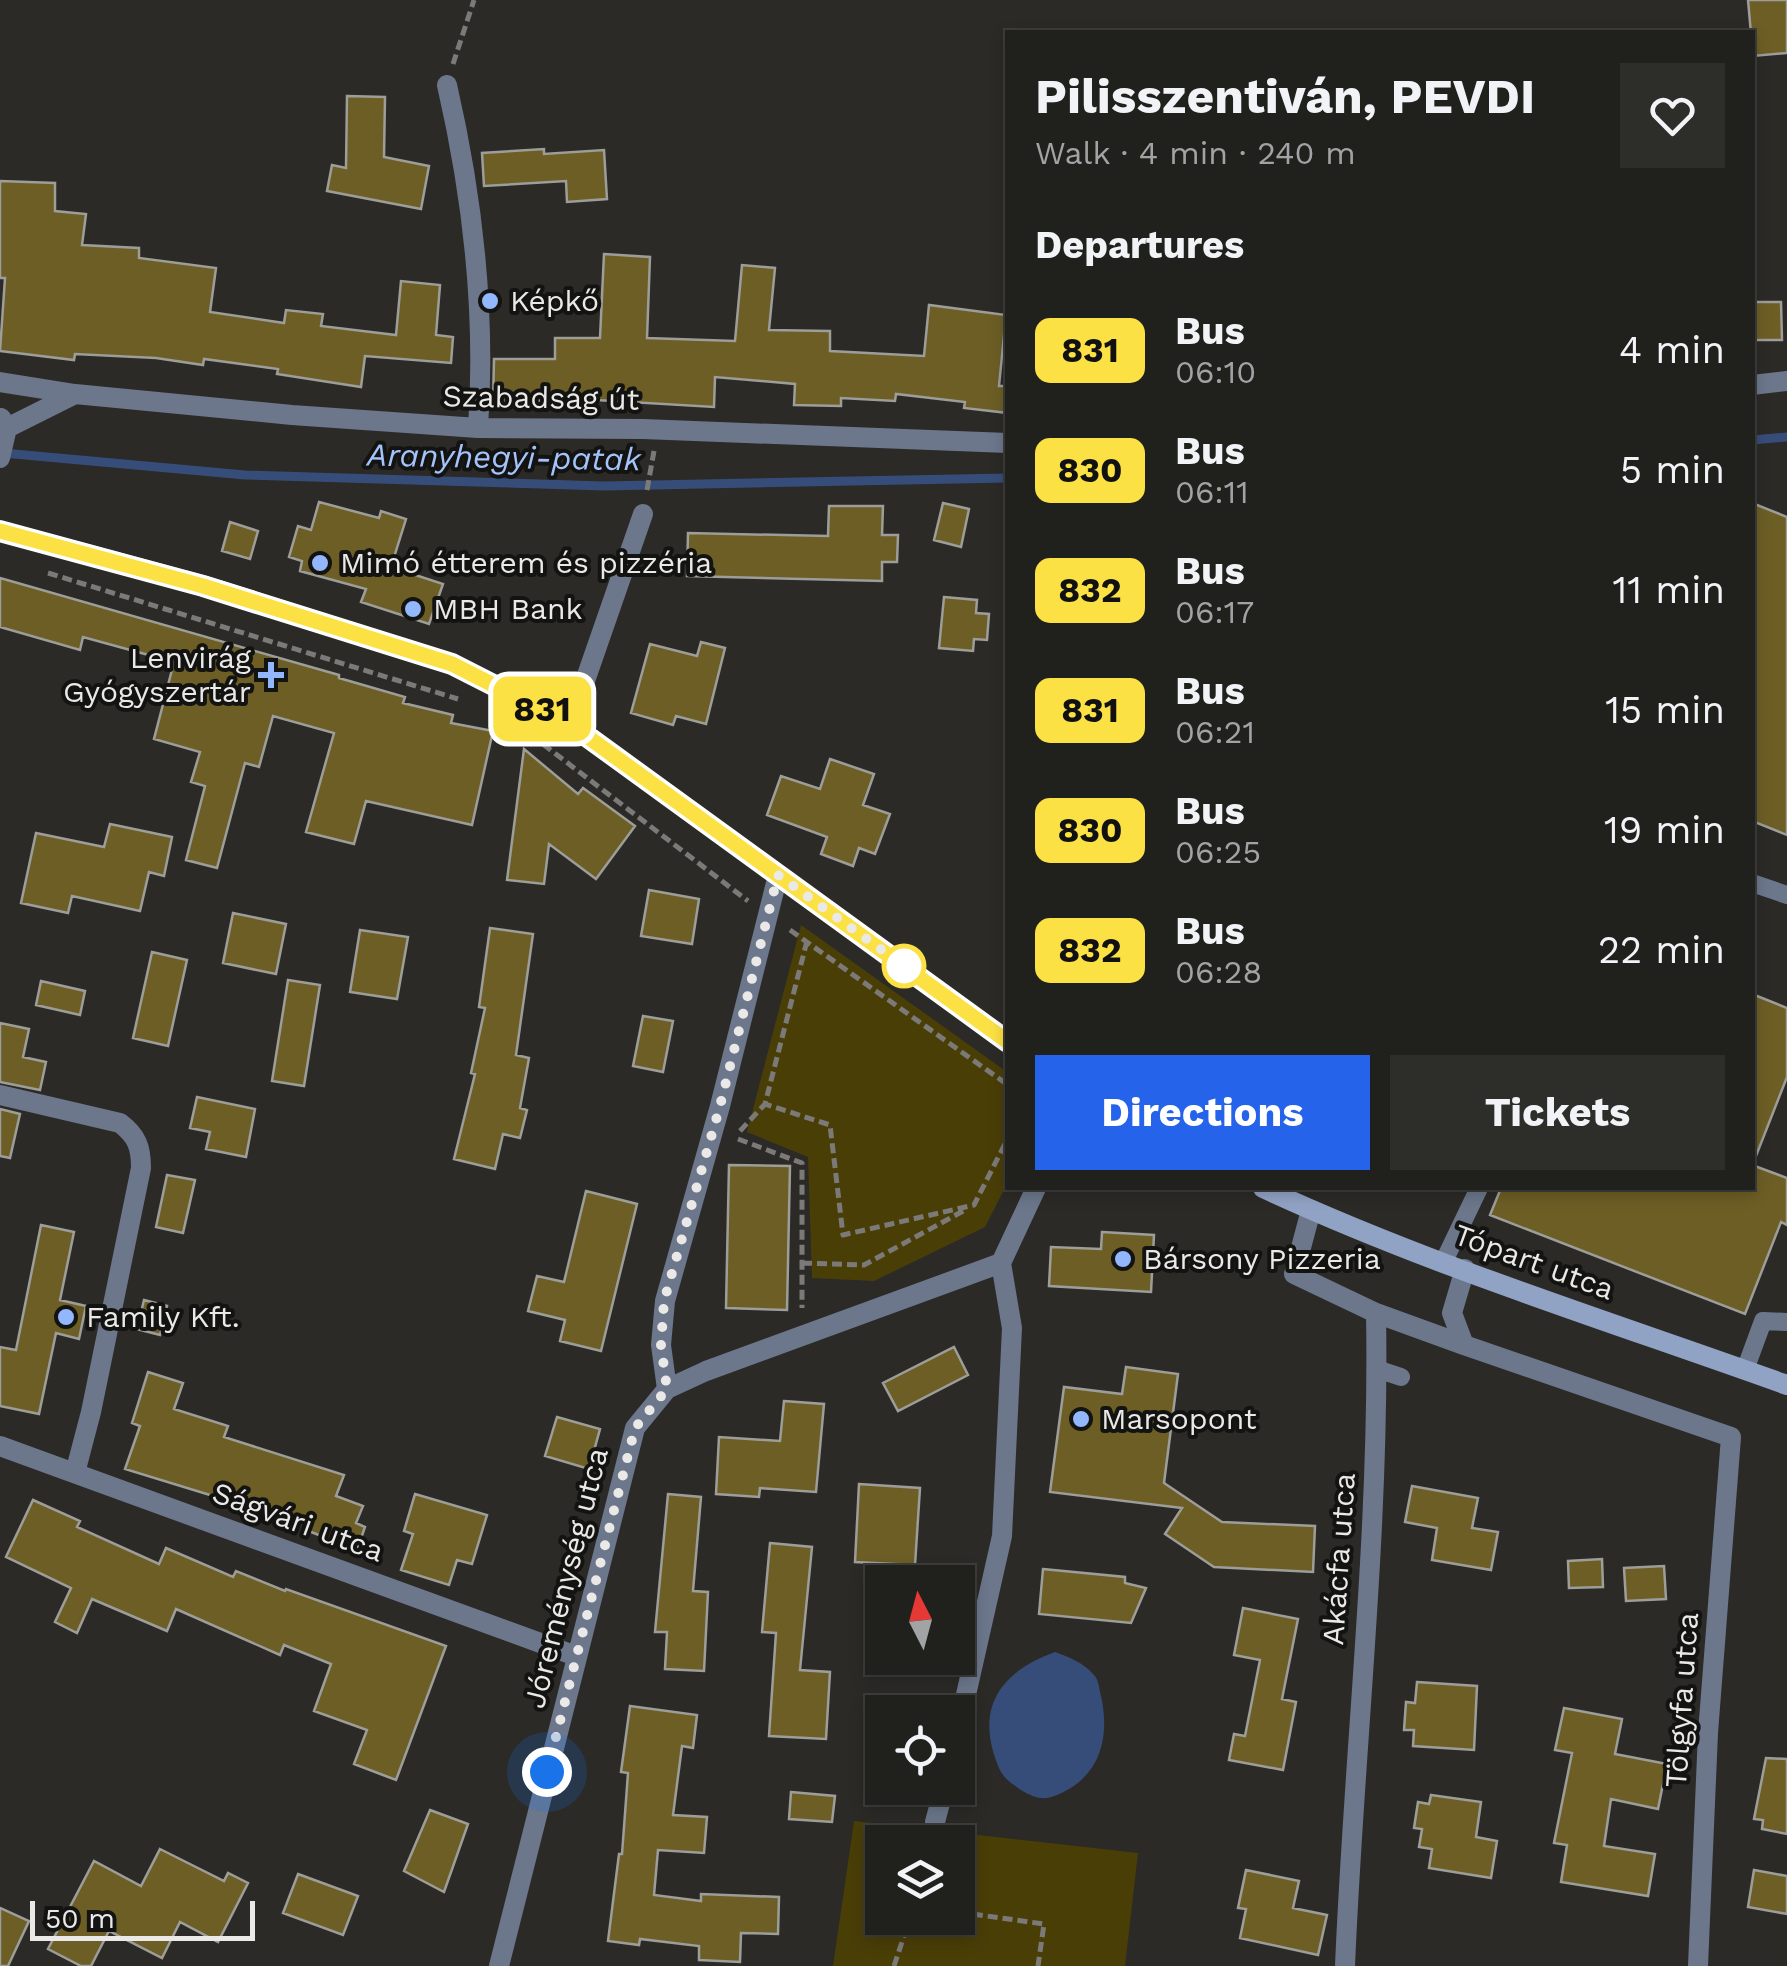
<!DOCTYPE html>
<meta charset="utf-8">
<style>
body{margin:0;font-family:"Work Sans",sans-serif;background:#2d2d2a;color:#f1f3f6;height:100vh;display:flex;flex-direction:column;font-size:38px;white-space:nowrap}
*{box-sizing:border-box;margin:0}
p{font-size:32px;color:#a2a3a4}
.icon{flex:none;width:55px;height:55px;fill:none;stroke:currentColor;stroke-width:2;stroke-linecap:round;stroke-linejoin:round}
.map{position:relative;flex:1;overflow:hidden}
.details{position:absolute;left:1005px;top:30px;width:750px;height:1160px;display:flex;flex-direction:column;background:#20201d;border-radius:0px;box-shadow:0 5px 15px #0003,0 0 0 2px #3d3e3b}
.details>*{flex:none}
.badge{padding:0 20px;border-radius:15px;font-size:35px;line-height:65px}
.needle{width:65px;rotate:354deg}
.buttons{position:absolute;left:865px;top:1565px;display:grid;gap:20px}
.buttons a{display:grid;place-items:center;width:110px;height:110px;border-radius:0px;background:#20201d;box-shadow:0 5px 15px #0003,0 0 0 2px #3d3e3b;font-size:50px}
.scale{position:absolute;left:30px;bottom:25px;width:225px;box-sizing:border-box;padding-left:10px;border:5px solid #eae9e7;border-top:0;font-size:28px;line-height:35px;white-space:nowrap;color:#eae9e7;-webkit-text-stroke:8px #131311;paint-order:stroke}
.you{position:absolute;width:50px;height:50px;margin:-25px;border:8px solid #fff;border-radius:50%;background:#1a73e8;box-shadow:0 0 0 15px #1a73e833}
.map>.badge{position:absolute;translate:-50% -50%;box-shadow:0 0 0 5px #fff}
h2{padding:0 30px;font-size:38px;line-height:90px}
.round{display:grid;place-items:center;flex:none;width:105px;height:105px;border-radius:0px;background:#2d2d2a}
.overview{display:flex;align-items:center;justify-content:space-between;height:170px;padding:0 30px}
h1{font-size:48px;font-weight:700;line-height:75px}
.cta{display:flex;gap:20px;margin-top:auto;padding:20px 30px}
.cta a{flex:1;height:115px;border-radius:0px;background:#2563eb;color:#fff;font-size:40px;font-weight:700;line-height:115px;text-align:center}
.cta a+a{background:#2d2d2a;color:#f1f3f6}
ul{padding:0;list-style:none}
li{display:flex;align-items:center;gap:30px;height:120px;padding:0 30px}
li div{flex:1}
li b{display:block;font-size:38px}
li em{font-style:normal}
li .badge{min-width:110px;font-weight:700;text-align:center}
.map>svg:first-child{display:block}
.green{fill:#4a3e07;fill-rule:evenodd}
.water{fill:#374d79}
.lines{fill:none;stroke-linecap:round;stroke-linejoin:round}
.stream{stroke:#374d79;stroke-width:9}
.building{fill:#6c5e25;stroke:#9d9d99;stroke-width:2.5}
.path{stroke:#7b7a78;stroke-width:5;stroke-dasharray:10 5;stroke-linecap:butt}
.lane{stroke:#6c778c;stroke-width:18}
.street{stroke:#6c778c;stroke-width:20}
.secondary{stroke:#91a3c5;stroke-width:20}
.line-casing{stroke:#fff;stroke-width:22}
.line{stroke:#fbe143;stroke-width:15}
.walk{stroke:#eae9e7;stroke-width:10;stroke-dasharray:0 18}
.poi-dot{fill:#93b7fd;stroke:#131311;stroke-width:4}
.stop-dot{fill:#fff;stroke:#fbe143;stroke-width:5}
.labels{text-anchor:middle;stroke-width:8;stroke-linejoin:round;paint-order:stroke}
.poi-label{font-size:30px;fill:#eae9e7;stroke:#131311;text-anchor:start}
.street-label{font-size:30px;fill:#eae9e7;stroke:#131311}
.water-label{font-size:32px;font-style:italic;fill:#a5c3fb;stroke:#131311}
</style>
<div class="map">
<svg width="1787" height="1966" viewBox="0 0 1787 1966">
<rect width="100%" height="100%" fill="#2b2a27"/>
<path class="green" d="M 801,925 L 1007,1072 L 1007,1184 L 985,1227 L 874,1281 L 812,1278 L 808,1157 L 747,1132 Z
M 854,1821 L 1138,1853 L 1125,1966 L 833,1966 ZM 882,1842 L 958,1842 L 958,1918 L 882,1918 Z"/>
<path class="water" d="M 1055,1652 C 1069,1657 1084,1663 1094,1675 C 1099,1680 1099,1689 1101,1696 C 1109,1732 1103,1769 1069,1789 C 1049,1800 1041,1802 1021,1790 C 1008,1781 1002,1777 997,1763 C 975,1706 1002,1671 1055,1652 Z"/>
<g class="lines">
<path class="stream" d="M 1752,440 L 1787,437
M 3,453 L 245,475 L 604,486 L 1008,478"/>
</g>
<path class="building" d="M 1748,0 L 1787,0 L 1787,53 L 1753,56 Z
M 347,96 L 385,97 L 384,157 L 429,166 L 421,209 L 327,191 L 332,165 L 346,168 Z
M 544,149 L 544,154 L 604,150 L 607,199 L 567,202 L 566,181 L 484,186 L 482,153 Z
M 0,181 L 55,183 L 55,211 L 86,214 L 82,245 L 139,248 L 139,258 L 216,268 L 210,312 L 284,323 L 286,310 L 323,314 L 321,326 L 396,335 L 401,281 L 440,285 L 436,335 L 453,337 L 451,363 L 365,356 L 361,387 L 277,374 L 278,369 L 204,359 L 203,365 L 156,358 L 75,354 L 74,360 L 0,351 L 5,278 L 0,278 Z
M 604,254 L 650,257 L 647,338 L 735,341 L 742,265 L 775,268 L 769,330 L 830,331 L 830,351 L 924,356 L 929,305 L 1006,315 L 999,386 L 1008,386 L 1008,413 L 964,408 L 965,402 L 896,394 L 895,401 L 841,398 L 841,406 L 794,405 L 795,384 L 715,377 L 714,407 L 579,399 L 493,403 L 494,359 L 555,359 L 555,338 L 600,338 Z
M 1752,302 L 1781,302 L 1782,340 L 1752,340 Z
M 319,502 L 379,518 L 381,511 L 406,519 L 391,567 L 443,584 L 429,624 L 361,602 L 366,589 L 300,571 L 302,561 L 289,557 L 298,526 L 311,530 Z
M 943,503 L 969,509 L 961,547 L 934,540 Z
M 1752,503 L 1787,517 L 1787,835 L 1752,821 Z
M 829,506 L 883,506 L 882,535 L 898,535 L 897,562 L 882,562 L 882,581 L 687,576 L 688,533 L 828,536 Z
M 230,522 L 258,531 L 250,559 L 222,551 Z
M 0,578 L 339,675 L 339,678 L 405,697 L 403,703 L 453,715 L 451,723 L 493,731 L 472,825 L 366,801 L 354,844 L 306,832 L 334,733 L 273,716 L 259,767 L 245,763 L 217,868 L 186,860 L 205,786 L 191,782 L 200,752 L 154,739 L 174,662 L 83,637 L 80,650 L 0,627 Z
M 944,597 L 977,600 L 976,613 L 989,614 L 987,640 L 974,639 L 973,651 L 939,648 Z
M 701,642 L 725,648 L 706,724 L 676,716 L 673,725 L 631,713 L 650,644 L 697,656 Z
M 524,749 L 578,794 L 583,788 L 635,826 L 596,879 L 549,844 L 544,884 L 507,880 Z
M 830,759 L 874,774 L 863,805 L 890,814 L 875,854 L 859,848 L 853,866 L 821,854 L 827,837 L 767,815 L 781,776 L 820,789 Z
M 110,824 L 172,837 L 164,876 L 149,872 L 140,911 L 72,896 L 68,913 L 21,903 L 36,833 L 104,847 Z
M 649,890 L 699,899 L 692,944 L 641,936 Z
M 233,913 L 286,924 L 276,974 L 223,963 Z
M 490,928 L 533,934 L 516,1055 L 529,1058 L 520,1108 L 527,1110 L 520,1138 L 503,1134 L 495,1169 L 454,1159 L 475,1074 L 471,1073 L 485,1008 L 479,1007 Z
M 360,930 L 408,937 L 397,999 L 350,992 Z
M 152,952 L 187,960 L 168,1046 L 133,1038 Z
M 288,980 L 320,985 L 304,1086 L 272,1081 Z
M 41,981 L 85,991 L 80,1015 L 36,1005 Z
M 1752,994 L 1787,1008 L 1787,1077 L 1754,1161 Z
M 643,1016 L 673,1021 L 663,1072 L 633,1066 Z
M 0,1023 L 29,1029 L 23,1057 L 46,1062 L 40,1090 L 0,1082 Z
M 197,1097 L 255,1109 L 246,1157 L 206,1149 L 210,1132 L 190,1128 Z
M 0,1109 L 20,1114 L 10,1158 L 0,1156 Z
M 729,1165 L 790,1166 L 787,1310 L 726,1308 Z
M 1752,1165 L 1787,1178 L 1787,1225 L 1781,1222 L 1745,1314 L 1490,1215 L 1501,1188 L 1752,1188 Z
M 167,1175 L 195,1180 L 183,1233 L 156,1227 Z
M 586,1191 L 637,1204 L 601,1351 L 560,1341 L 565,1320 L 528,1311 L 537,1276 L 564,1282 Z
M 41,1225 L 74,1232 L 60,1300 L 86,1306 L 79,1339 L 56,1333 L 39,1414 L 0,1406 L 0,1347 L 16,1350 Z
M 1102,1232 L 1154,1235 L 1151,1292 L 1049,1286 L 1051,1247 L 1101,1249 Z
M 144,1300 L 167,1306 L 160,1335 L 137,1329 Z
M 954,1347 L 968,1375 L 898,1411 L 883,1383 Z
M 1126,1367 L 1178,1374 L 1164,1483 L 1222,1522 L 1315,1526 L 1313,1572 L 1214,1567 L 1165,1534 L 1182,1508 L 1050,1492 L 1064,1387 L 1122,1394 Z
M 148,1372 L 183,1383 L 174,1409 L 228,1426 L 224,1437 L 344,1475 L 336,1496 L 363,1506 L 356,1523 L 365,1527 L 357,1550 L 306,1530 L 308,1525 L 125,1469 L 140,1426 L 132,1423 Z
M 784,1401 L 824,1404 L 816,1492 L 760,1488 L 759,1497 L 716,1494 L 719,1437 L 780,1441 Z
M 557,1417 L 600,1429 L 589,1469 L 545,1456 Z
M 859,1484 L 920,1488 L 915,1565 L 855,1562 Z
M 1412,1486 L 1478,1498 L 1472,1528 L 1498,1532 L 1491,1570 L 1432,1560 L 1437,1528 L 1405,1522 Z
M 415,1494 L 487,1515 L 472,1564 L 457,1560 L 449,1585 L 401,1570 L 413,1534 L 404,1531 Z
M 668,1494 L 701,1497 L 693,1591 L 708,1592 L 704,1671 L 665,1669 L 667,1632 L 655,1632 Z
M 33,1500 L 80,1521 L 77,1527 L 159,1564 L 166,1548 L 233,1577 L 236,1571 L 285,1591 L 286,1589 L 446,1646 L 396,1780 L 354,1764 L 367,1730 L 314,1711 L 331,1664 L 284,1645 L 280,1655 L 176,1609 L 167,1631 L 92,1599 L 77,1633 L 55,1622 L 71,1588 L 6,1557 Z
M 770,1543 L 812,1547 L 800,1670 L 830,1672 L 826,1739 L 769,1736 L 776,1633 L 762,1632 Z
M 1602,1559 L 1603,1587 L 1569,1588 L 1568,1561 Z
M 1664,1566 L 1666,1599 L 1626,1601 L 1624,1568 Z
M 1043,1569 L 1125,1577 L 1125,1583 L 1146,1588 L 1131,1623 L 1039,1614 Z
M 1243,1608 L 1298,1619 L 1282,1699 L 1296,1702 L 1283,1770 L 1229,1760 L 1234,1734 L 1245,1736 L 1260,1660 L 1234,1655 Z
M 1417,1682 L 1477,1686 L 1474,1750 L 1413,1746 L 1414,1730 L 1404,1730 L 1406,1702 L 1415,1703 Z
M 630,1706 L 697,1715 L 693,1748 L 682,1746 L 673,1815 L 707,1817 L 704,1853 L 658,1850 L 654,1895 L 701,1901 L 701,1894 L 779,1897 L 778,1934 L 741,1933 L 740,1962 L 699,1960 L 699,1946 L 640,1939 L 639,1945 L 608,1941 L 619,1854 L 622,1854 L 628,1773 L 621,1772 Z
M 1564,1708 L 1622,1719 L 1615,1754 L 1667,1764 L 1658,1809 L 1611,1799 L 1604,1846 L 1655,1854 L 1648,1896 L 1561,1882 L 1567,1845 L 1554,1843 L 1572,1753 L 1555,1750 Z
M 1766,1758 L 1787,1759 L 1787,1834 L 1762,1829 L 1763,1820 L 1754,1819 Z
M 791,1792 L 835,1796 L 832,1822 L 789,1819 Z
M 1431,1795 L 1481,1802 L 1476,1837 L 1497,1841 L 1491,1878 L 1429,1868 L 1432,1849 L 1419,1847 L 1422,1829 L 1414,1828 L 1418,1802 L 1429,1804 Z
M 430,1810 L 468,1824 L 444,1892 L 404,1871 Z
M 160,1849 L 224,1881 L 228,1873 L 248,1883 L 218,1942 L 180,1922 L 162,1958 L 109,1931 L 91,1966 L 81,1966 L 48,1949 L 94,1861 L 141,1886 Z
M 1246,1870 L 1299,1881 L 1293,1908 L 1327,1915 L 1318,1955 L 1240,1938 L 1246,1909 L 1238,1908 Z
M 1754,1870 L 1787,1876 L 1787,1914 L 1748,1907 Z
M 298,1874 L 358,1896 L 343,1935 L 283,1913 Z
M 0,1908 L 29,1921 L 8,1966 L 0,1966 Z"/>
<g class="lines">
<path class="path" d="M 453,64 L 474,0
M 647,490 L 654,451
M 48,573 L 458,699
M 531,735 L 748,901
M 790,930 L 1008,1085
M 807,941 L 765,1104 L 830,1125 L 843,1235 L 974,1205 L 1008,1138
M 740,1131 L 765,1104
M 738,1139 L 802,1163 L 802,1308
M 802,1263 L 864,1265 L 965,1210
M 958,1912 L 1044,1924 L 1038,1966
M 894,1966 L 910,1918"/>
<path class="lane" d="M 1752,883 L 1787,895
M 1444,1261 L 1479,1188
M 1377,1369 L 1401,1377
M 1745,1370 L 1763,1321 L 1787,1322"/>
<path class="street" d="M 447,85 C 473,198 486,312 478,428
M 0,382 L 75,394
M 1752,385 L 1787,381
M 7,428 L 75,394 L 292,415 L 478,428 L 643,429 L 1008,443
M 0,458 L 7,428 L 1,418
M 570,724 L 643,514
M 0,1095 L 120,1123 C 137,1136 141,1147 141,1168 L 91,1412 L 75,1473
M 1311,1210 L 1294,1274 L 1376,1313 C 1380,1531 1354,1748 1345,1966
M 1001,1263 L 1036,1188
M 1465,1269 L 1452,1313 L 1464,1345 L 1731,1437 L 1708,1733 L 1698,1966
M 1376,1313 L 1464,1345
M 667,1389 L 661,1345 L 665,1301 L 720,1106 L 778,875
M 0,1446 L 576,1656
M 958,1730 L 1002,1536 L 1012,1328 L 1001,1263
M 935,1822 L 944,1788
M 499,1966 L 635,1428 L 667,1389 L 706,1371 L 1001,1263"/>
<path class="secondary" d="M 0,531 L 203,585 L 452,664 L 570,724 L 1008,1042
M 1263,1188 C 1431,1266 1612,1322 1787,1385"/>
</g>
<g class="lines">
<g class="line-casing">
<path id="line" d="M 0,531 L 203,586 L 452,664 L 570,724 L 1008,1042"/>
</g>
<use href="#line" class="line"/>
<path class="walk" d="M 547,1772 L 635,1428 L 667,1389 L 661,1345 L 664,1301 L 720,1106 L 778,875 L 904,966"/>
</g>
<g class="poi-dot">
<circle cx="490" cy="301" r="10"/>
<circle cx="320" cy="563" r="10"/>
<circle cx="413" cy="609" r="10"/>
<path d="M266 660h10v10h10v10h-10v10h-10v-10h-10v-10h10z"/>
<circle cx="1123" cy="1259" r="10"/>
<circle cx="66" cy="1317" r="10"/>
<circle cx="1081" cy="1419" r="10"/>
</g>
<circle class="stop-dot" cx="904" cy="966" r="20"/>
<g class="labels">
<g class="poi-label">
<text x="510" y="311">Képkő</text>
<text x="340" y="573">Mimó étterem és pizzéria</text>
<text x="433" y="619">MBH Bank</text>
<text x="251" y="668" text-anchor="end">Lenvirág<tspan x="251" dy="34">Gyógyszertár</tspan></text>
<text x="1143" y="1269">Bársony Pizzeria</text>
<text x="86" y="1327">Family Kft.</text>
<text x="1101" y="1429">Marsopont</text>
</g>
<g class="street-label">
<text transform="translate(541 398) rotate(1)" y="10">Szabadság út</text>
<text transform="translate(1534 1262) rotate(20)" y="10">Tópart utca</text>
<text transform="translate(298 1522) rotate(20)" y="10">Ságvári utca</text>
<text transform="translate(1339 1559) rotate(-86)" y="10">Akácfa utca</text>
<text transform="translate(566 1578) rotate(-76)" y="10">Jóreménység utca</text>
<text transform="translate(1682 1700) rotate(-86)" y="10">Tölgyfa utca</text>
</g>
<g class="water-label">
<text transform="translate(504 457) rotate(1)" y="11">Aranyhegyi-patak</text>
</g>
</g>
</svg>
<div class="buttons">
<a><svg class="needle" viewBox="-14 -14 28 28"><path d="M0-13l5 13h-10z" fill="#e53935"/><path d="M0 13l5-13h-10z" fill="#a2a3a4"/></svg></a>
<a><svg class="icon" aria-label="locate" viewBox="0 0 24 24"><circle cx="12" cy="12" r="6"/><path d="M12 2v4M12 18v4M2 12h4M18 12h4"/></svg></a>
<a><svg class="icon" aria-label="layers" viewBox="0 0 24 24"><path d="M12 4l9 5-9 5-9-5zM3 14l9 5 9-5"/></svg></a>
</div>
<div class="scale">50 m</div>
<div class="you" style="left:547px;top:1772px"></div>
<b class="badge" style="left:542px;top:709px;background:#fbe143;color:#111">831</b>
<section class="details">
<div class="overview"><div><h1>Pilisszentiván, PEVDI</h1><p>Walk · 4 min · 240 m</p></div><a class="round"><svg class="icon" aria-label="heart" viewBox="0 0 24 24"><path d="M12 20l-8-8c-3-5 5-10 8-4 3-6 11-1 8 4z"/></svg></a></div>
<h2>Departures</h2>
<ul>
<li><span class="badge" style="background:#fbe143;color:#111">831</span><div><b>Bus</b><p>06:10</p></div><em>4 min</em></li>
<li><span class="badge" style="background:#fbe143;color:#111">830</span><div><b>Bus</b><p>06:11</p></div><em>5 min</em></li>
<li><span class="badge" style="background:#fbe143;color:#111">832</span><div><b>Bus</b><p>06:17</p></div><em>11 min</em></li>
<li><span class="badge" style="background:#fbe143;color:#111">831</span><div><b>Bus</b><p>06:21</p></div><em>15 min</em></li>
<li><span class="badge" style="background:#fbe143;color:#111">830</span><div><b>Bus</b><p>06:25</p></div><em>19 min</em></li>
<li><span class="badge" style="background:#fbe143;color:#111">832</span><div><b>Bus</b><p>06:28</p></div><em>22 min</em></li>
</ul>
<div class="cta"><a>Directions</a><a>Tickets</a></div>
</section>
</div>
